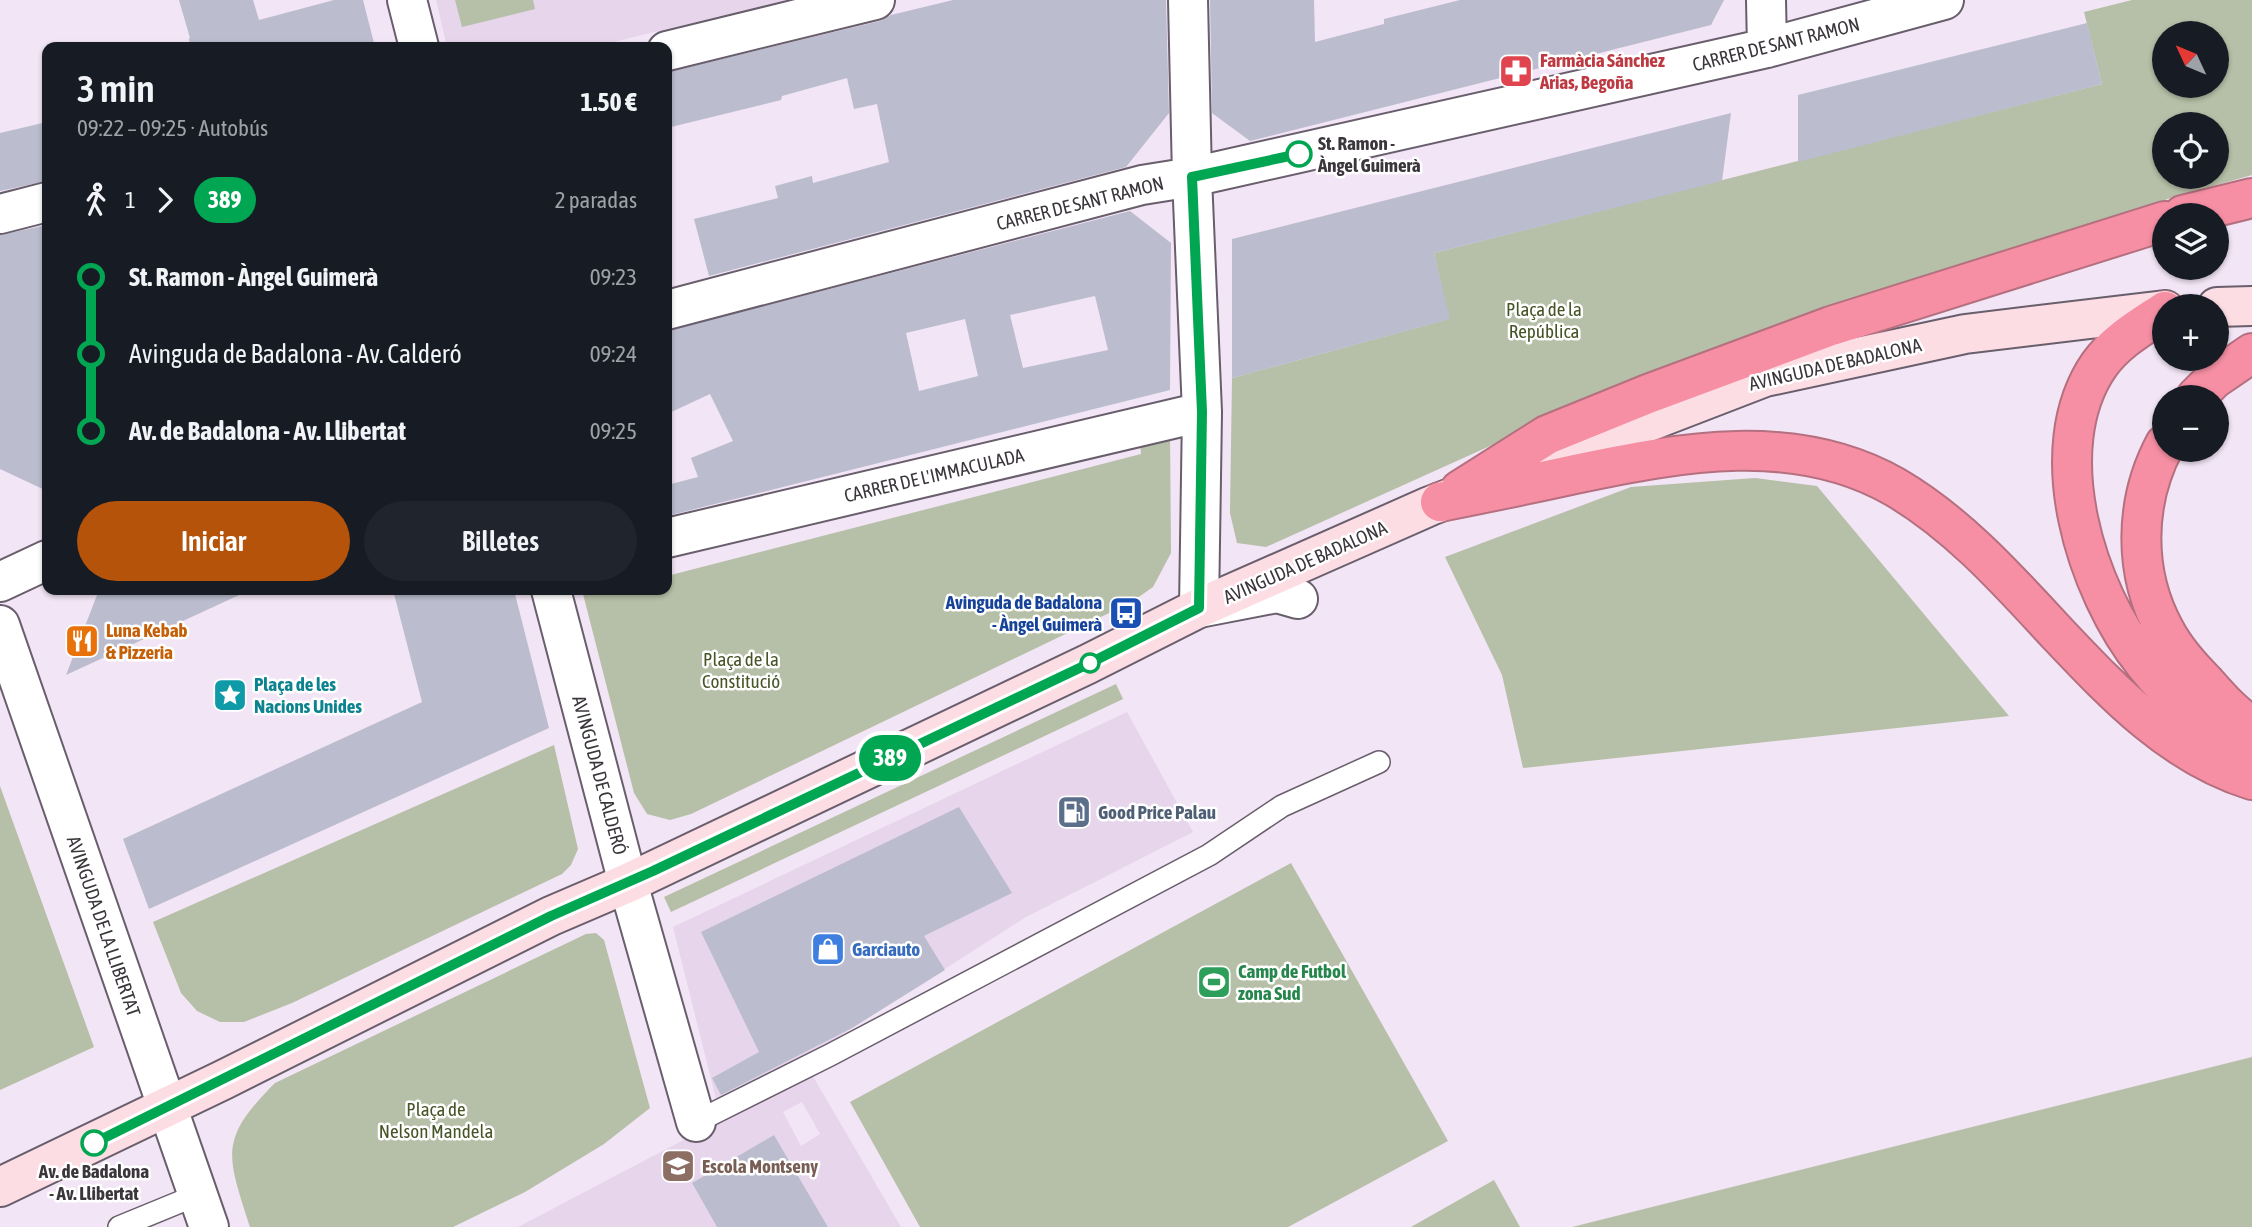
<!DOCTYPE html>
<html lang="es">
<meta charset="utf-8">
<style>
body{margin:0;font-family:"Asap Condensed",sans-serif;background:#20242c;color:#f1f3f6;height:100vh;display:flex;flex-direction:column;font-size:26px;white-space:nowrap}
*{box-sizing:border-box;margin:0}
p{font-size:23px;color:#9ea1a6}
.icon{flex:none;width:38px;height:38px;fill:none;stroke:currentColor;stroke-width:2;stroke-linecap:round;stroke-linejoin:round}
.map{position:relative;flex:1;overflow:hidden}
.drawer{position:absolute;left:42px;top:42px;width:630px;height:553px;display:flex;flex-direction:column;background:#171b24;border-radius:14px;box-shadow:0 2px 5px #0004}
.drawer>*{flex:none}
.badge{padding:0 14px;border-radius:23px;font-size:24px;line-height:46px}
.needle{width:46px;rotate:314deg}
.buttons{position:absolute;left:2152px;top:21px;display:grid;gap:14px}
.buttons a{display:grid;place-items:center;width:77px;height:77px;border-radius:50%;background:#171b24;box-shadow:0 2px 5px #0004;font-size:35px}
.map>.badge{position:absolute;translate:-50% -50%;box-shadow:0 0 0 4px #fff}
.legs{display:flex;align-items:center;gap:10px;height:77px;padding:0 35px;font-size:23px}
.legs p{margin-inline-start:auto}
.head{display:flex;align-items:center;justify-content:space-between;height:119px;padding:0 35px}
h1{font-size:38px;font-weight:600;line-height:52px}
.button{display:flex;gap:14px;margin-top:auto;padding:14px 35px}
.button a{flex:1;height:80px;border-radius:42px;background:#b45309;color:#fff;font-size:28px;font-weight:600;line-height:80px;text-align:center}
.button a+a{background:#20242c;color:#f1f3f6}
ul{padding:0 35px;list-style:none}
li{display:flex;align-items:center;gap:24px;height:77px;font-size:26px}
li i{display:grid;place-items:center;width:10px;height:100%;margin:0 9px;background:currentColor}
li i::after{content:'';width:18px;height:18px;margin:-9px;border:5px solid;border-radius:50%;background:#171b24}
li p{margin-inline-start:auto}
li:first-child i{background:linear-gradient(#0000 50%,currentColor 0)}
li:last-child i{background:linear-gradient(currentColor 50%,#0000 0)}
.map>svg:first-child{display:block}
.built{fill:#e7d5eb;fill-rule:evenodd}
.green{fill:#b6bfa7;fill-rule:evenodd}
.building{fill:#bbbcce;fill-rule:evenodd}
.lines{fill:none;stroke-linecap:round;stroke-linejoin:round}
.lane-casing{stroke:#695e6c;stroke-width:24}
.street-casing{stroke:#695e6c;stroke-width:42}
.secondary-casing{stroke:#695e6c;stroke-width:42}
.highway-casing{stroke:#b57080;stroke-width:42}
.lane{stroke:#fff;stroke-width:21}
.street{stroke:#fff;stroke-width:38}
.secondary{stroke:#fcdde4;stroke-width:38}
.highway{stroke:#f68fa4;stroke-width:38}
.line-1-casing{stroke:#fff;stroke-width:16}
.line-1{stroke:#00a651;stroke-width:10}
.stop-1-dot{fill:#fff;stroke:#00a651;stroke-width:3.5}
.labels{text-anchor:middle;stroke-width:5;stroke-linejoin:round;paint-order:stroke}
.street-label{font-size:19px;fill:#3b363c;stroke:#fff}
.health-label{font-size:19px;font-weight:bold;fill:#be3a42;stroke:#fff;text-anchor:start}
.stop-label{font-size:19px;font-weight:bold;fill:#3b363c;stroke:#fff;text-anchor:start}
.park-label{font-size:19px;fill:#465426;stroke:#fff}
.transit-label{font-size:19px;font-weight:bold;fill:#164399;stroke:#fff;text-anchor:end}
.food-label{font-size:19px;font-weight:bold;fill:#c56008;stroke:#fff;text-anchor:start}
.culture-label{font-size:19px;font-weight:bold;fill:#0d838f;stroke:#fff;text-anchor:start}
.service-label{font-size:19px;font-weight:bold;fill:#4e5e75;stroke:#fff;text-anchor:start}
.shop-label{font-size:19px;font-weight:bold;fill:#366cbe;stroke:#fff;text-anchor:start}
.leisure-label{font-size:19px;font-weight:bold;fill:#27864d;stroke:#fff;text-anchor:start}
.education-label{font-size:19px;font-weight:bold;fill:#785e54;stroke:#fff;text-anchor:start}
</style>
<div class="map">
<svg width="2252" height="1227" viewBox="0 0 2252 1227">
<rect width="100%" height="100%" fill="#f2e5f5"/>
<path class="built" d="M 436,0 L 786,0 L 593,47 L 447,47 Z
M 1127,712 L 1193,832 L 1026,917 L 829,1043 L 717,1103 L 673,927 Z
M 811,1073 L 901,1227 L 828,1227 L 774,1135 L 692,1183 L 717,1227 L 518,1227 ZM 802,1102 L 820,1134 L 801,1146 L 783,1112 Z"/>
<path class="green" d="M 455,0 L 533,0 L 535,9 L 462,27 Z
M 2132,0 L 2252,0 L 2252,175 L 2171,198 L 1846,302 L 1650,374 L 1266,547 L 1237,543 L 1230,513 L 1232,378 L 1449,319 L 1434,253 L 2102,84 L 2084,12 ZM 2165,33 L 2217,33 L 2217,86 L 2165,86 ZM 2165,124 L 2217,124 L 2217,177 L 2165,177 Z
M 1170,432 L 1171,553 L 1153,587 L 1130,603 L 691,814 L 670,820 L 647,814 L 634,793 L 582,590 L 667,590 L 667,576 L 1141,454 L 1140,441 Z
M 1755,478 L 1817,486 L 2009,716 L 1523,768 L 1502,675 L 1445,557 L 1631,487 Z
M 1116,684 L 1123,699 L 671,912 L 664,897 Z
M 554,745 L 578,849 L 571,865 L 562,874 L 292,1003 L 244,1022 L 220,1022 L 197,1011 L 181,993 L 153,922 Z
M 0,786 L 94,1047 L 0,1090 Z
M 1291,863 L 1448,1141 L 1288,1227 L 920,1227 L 850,1102 Z
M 596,933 L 604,940 L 650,1108 L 604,1144 L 525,1192 L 453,1227 L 250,1227 C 227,1155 218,1140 275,1083 L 586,934 Z
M 2252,1057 L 2252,1227 L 1572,1227 Z
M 1494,1180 L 1520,1227 L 1411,1227 Z"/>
<path class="building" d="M 179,0 L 253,0 L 259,20 L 334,0 L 363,0 L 375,47 L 190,47 L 189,38 L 190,38 Z
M 953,0 L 1166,0 L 1169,113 L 1126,167 L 709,276 L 694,219 L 778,198 L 775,186 L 812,176 L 813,183 L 889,162 L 877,104 L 854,109 L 847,78 L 782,96 L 781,100 L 667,128 L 667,72 L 880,21 L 891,15 Z
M 1210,0 L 1314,0 L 1315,42 L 1384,24 L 1384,19 L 1460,0 L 1724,0 L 1711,25 L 1250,141 L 1212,113 Z
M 2087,23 L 2102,84 L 1798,162 L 1798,95 Z
M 1731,113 L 1722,181 L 1434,253 L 1450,319 L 1232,378 L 1232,239 Z
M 47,122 L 47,181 L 0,191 L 0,133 Z
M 1130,211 L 1171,243 L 1170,390 L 667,516 L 667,485 L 698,477 L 691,458 L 733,441 L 710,394 L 667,414 L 667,331 ZM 1095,296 L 1108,350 L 1023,368 L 1010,315 ZM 965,319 L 978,376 L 919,391 L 906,333 Z
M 47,225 L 47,491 L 0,469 L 0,235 Z
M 99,590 L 250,590 L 66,675 Z
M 393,590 L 514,590 L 549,728 L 149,909 L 123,839 L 422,702 Z
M 959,807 L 1012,893 L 924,936 L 945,970 L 852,1028 L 721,1095 L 712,1078 L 759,1052 L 701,932 Z
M 774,1135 L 828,1227 L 717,1227 L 692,1183 Z"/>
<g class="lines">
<g class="lane-casing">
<path id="lane" d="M 696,1122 L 830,1055 L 1209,855 L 1282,806 L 1379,762
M 119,1227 L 197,1195"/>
</g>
<g class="street-casing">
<path id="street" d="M 407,0 L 419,47
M 1188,0 L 1192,177 L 1202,412 L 1199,608 L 1277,593 L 1298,599
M 1766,0 L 1767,48
M 667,51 L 875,0
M 0,214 L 47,202
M 667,310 L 1142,185 L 1192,177 L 1767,48 L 1944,0
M 667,538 L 1202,412
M 0,582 L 47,560
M 551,590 L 628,883 L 696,1122
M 0,625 L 209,1227"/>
</g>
<g class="secondary-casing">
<path id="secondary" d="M 2217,307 L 2252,306
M 0,1187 L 223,1080 L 551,916 L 628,883 L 1088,664 L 1199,608 L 1430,506 L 1765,377 L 1965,334 L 2165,310"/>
</g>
<g class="highway-casing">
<path id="highway" d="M 2183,215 L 2252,198
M 2165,311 C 2141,327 2116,341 2099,365 C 2041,449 2086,591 2145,664 C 2174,701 2211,729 2252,750
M 2196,397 L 2214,379 L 2252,353
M 2165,444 C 2134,502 2133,573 2165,631 C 2175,650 2190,667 2205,682 C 2220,699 2233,714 2252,726
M 1460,490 L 1547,435 L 1648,394 L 1831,326 L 2165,221
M 1440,502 C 1485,493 1530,484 1575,474 C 1680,452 1796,430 1895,487 C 1958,524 2007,579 2056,632 C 2112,691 2171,755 2252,780"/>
</g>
<use href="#lane" class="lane"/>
<use href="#street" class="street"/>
<use href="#secondary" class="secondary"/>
<use href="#highway" class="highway"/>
</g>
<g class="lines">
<g class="line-1-casing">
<path id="line-1" d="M 94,1143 L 551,916 L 653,871 L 1088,664 L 1199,608 L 1202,412 L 1192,177 L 1299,154"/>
</g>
<use href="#line-1" class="line-1"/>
</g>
<defs>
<g id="pharmacy-square" transform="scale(1.75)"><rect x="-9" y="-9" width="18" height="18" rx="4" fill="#e0444e" stroke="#fff"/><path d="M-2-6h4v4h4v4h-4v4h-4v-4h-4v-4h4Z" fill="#fff"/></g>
<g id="bus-square" transform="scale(1.75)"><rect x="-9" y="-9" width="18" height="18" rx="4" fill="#1a4fb4" stroke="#fff"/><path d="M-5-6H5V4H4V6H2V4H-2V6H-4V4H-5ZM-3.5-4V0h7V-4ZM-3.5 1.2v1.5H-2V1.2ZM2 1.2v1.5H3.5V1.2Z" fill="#fff"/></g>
<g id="restaurant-square" transform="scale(1.75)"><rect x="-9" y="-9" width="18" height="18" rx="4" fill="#e8710a" stroke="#fff"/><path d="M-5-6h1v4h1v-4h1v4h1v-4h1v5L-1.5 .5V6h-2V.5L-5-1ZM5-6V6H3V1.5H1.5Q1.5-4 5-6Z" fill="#fff"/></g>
<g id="sight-square" transform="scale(1.75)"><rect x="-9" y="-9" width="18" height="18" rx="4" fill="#0f9aa8" stroke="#fff"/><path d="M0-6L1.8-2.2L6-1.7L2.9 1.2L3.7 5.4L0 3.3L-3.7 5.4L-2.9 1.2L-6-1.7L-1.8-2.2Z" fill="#fff"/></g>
<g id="fuel-square" transform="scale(1.75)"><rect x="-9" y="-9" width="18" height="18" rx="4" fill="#5c6f8a" stroke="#fff"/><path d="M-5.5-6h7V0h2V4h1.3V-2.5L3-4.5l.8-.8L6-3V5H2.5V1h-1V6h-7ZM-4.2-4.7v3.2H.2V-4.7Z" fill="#fff"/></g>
<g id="shop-square" transform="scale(1.75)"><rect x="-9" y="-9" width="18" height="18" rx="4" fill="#3f7fe0" stroke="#fff"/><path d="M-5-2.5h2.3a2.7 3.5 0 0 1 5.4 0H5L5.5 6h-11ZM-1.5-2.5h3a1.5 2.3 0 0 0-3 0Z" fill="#fff"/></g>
<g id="stadium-square" transform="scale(1.75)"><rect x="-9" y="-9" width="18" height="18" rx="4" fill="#2e9e5b" stroke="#fff"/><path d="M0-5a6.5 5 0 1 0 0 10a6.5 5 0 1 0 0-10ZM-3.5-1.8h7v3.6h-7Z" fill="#fff"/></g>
<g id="school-square" transform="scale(1.75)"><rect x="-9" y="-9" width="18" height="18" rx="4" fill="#8d6e63" stroke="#fff"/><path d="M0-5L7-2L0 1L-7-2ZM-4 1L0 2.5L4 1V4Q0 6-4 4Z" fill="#fff"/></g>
</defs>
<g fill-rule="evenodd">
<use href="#pharmacy-square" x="1516" y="71"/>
<use href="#bus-square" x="1126" y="613"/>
<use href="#restaurant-square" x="82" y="641"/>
<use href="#sight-square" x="230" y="695"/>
<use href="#fuel-square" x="1074" y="812"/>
<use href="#shop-square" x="828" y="949"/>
<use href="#stadium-square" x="1214" y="982"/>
<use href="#school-square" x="678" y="1166"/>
</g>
<g class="stop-1-dot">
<circle cx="1299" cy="154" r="12"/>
<circle cx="1090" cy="663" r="9"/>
<circle cx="94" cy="1143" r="12"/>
</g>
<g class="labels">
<g class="street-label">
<text transform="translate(1776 44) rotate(-14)" y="7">CARRER DE SANT RAMON</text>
<text transform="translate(1080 203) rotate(-14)" y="7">CARRER DE SANT RAMON</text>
<text transform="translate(1835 364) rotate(-13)" y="7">AVINGUDA DE BADALONA</text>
<text transform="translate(934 475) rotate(-13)" y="7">CARRER DE L'IMMACULADA</text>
<text transform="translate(1305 562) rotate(-24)" y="7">AVINGUDA DE BADALONA</text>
<text transform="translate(600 775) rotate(75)" y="7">AVINGUDA DE CALDERÓ</text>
<text transform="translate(104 926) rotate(71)" y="7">AVINGUDA DE LA LLIBERTAT</text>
</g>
<g class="health-label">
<text x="1540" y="67">Farmàcia Sánchez<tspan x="1540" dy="22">Arias, Begoña</tspan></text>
</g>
<g class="stop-label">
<text x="1318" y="150">St. Ramon -<tspan x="1318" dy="22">Àngel Guimerà</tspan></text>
<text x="94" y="1178" text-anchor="middle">Av. de Badalona<tspan x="94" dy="22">- Av. Llibertat</tspan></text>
</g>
<g class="park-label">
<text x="1544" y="316">Plaça de la<tspan x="1544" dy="22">República</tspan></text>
<text x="741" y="666">Plaça de la<tspan x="741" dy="22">Constitució</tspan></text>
<text x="436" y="1116">Plaça de<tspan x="436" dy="22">Nelson Mandela</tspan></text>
</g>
<g class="transit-label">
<text x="1102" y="609">Avinguda de Badalona<tspan x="1102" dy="22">- Àngel Guimerà</tspan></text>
</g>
<g class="food-label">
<text x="106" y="637">Luna Kebab<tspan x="106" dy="22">&amp; Pizzeria</tspan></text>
</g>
<g class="culture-label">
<text x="254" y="691">Plaça de les<tspan x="254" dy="22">Nacions Unides</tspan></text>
</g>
<g class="service-label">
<text x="1098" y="819">Good Price Palau</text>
</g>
<g class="shop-label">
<text x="852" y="956">Garciauto</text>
</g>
<g class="leisure-label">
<text x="1238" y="978">Camp de Futbol<tspan x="1238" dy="22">zona Sud</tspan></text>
</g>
<g class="education-label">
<text x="702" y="1173">Escola Montseny</text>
</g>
</g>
</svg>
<div class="buttons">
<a><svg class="needle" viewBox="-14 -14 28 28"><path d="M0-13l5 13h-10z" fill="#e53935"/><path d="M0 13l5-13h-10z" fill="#9ea1a6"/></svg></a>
<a><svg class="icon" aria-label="locate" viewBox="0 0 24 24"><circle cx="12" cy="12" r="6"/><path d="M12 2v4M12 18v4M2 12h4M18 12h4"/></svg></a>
<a><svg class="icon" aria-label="layers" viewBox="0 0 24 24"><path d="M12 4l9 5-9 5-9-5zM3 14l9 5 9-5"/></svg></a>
<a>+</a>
<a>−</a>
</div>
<b class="badge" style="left:890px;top:758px;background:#00a651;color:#fff">389</b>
<section class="drawer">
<div class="head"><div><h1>3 min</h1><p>09:22 – 09:25 · Autobús</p></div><b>1.50 €</b></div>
<div class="legs"><svg class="icon" aria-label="walk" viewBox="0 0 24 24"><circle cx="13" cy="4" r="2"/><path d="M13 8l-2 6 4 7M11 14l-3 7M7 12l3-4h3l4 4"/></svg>1<svg class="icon" aria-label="forward" viewBox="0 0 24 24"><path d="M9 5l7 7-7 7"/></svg><b class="badge" style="background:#00a651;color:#fff">389</b><p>2 paradas</p></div>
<ul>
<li><i style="color:#00a651"></i><b>St. Ramon - Àngel Guimerà</b><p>09:23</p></li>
<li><i style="color:#00a651"></i><span>Avinguda de Badalona - Av. Calderó</span><p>09:24</p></li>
<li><i style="color:#00a651"></i><b>Av. de Badalona - Av. Llibertat</b><p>09:25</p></li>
</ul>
<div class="button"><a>Iniciar</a><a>Billetes</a></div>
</section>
</div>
